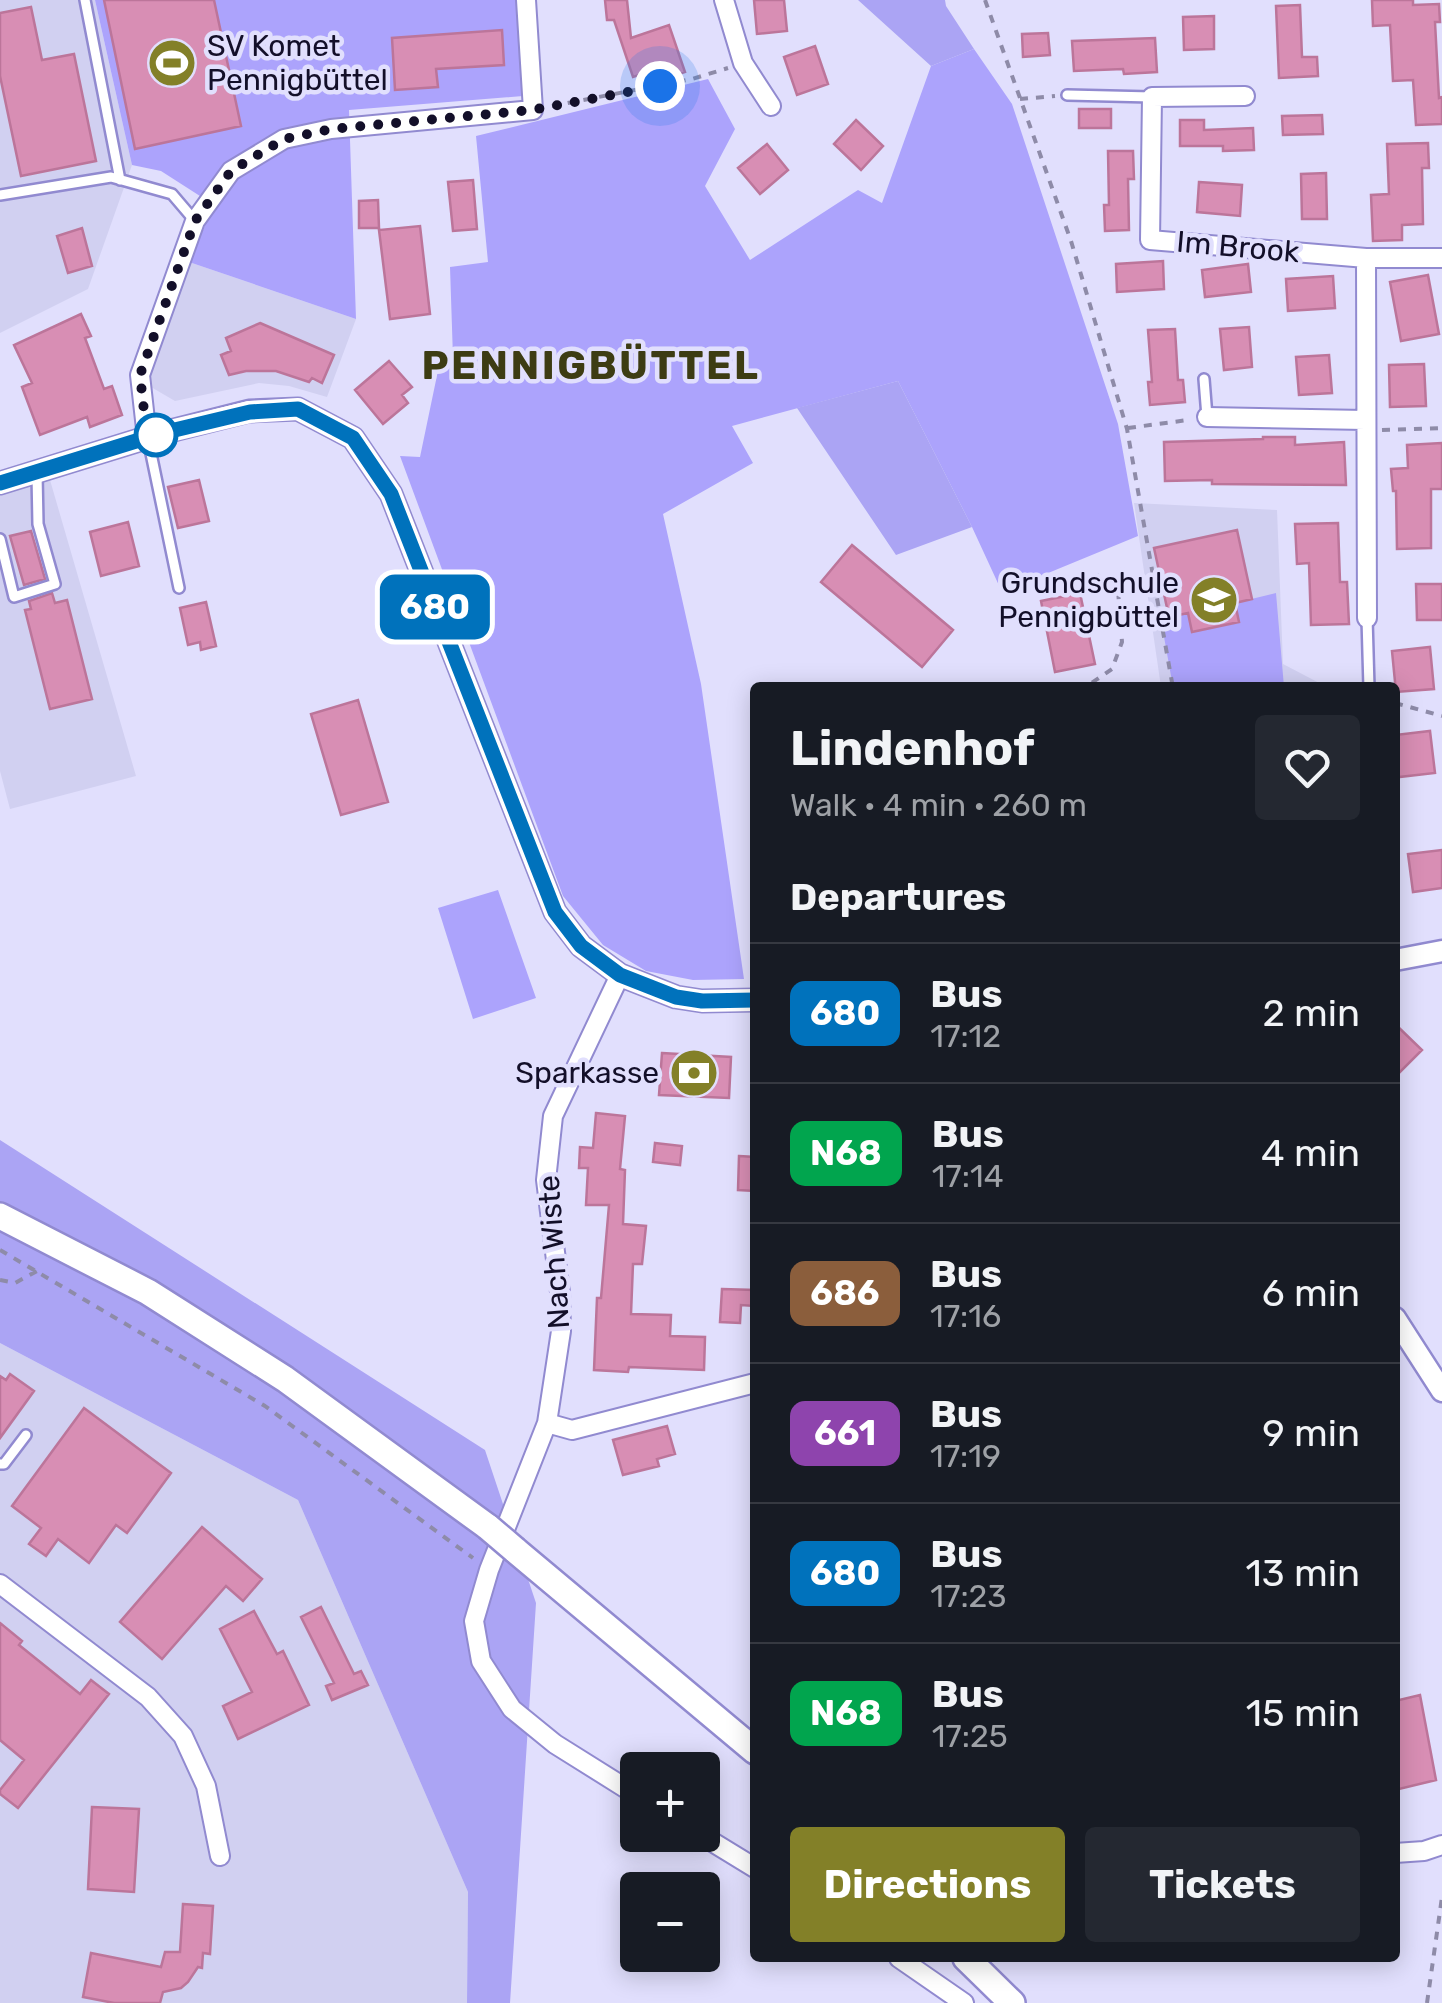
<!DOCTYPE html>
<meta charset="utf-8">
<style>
body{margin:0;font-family:Rubik,sans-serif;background:#242831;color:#f1f3f6;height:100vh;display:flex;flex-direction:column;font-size:38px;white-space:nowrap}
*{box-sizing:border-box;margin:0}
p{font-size:32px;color:#9ea1a6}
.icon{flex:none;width:55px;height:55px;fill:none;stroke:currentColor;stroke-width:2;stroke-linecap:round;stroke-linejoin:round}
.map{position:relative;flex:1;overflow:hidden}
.drawer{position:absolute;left:750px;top:682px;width:650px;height:1280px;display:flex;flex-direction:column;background:#171b24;border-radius:10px;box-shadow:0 5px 25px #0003}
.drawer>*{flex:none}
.badge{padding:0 20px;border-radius:15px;font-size:35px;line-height:65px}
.buttons{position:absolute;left:620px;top:1752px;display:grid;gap:20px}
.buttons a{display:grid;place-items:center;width:100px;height:100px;border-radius:10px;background:#171b24;box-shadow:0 5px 25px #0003;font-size:50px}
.you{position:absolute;width:50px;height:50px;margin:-25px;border:8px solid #fff;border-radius:50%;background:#1a73e8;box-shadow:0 0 0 15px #1a73e833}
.map>.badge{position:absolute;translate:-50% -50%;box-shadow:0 0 0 5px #fff}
h2{padding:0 40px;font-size:38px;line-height:90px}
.round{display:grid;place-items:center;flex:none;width:105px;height:105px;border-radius:10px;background:#242831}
.summary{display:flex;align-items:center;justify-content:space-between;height:170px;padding:0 40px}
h1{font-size:48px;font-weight:700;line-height:75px}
.button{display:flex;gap:20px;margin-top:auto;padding:20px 40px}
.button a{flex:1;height:115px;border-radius:10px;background:#838028;color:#fff;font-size:40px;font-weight:700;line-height:115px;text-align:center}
.button a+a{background:#242831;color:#f1f3f6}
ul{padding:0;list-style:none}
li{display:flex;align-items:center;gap:30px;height:140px;padding:0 40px;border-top:2px solid #363941}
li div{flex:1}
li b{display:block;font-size:38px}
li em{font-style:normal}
li .badge{min-width:110px;font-weight:700;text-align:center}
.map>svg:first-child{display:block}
.built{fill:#d1d0f1}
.green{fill:#aca3fc}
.forest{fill:#aba4f4}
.building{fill:#d88eb4;stroke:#bc759a;stroke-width:2.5}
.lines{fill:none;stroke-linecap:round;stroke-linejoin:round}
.service-casing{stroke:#918ad0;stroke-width:14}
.minor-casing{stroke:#918ad0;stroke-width:22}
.tertiary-casing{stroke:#918ad0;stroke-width:25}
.primary-casing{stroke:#918ad0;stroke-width:30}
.path{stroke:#8e8ba8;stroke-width:4;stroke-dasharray:8 8;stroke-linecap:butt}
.service{stroke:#fff;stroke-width:9}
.minor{stroke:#fff;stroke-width:18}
.tertiary{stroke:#fff;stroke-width:20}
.primary{stroke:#fff;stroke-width:25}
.primary-bridge-casing{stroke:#918ad0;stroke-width:30;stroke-linecap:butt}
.primary-bridge{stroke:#fff;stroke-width:25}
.line-casing{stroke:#fff;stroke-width:22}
.line{stroke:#0072bc;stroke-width:15}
.walk{stroke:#130f29;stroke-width:10;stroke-dasharray:0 18}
.stop-dot{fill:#fff;stroke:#0072bc;stroke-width:5}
.labels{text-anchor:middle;stroke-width:9;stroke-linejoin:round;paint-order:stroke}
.poi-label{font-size:30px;fill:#130f29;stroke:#e1dffd;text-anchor:end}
.street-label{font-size:30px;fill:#130f29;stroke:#e1dffd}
.district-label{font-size:40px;font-weight:bold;letter-spacing:2.5px;fill:#3d3c13;stroke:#e1dffd}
</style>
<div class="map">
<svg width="1442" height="2003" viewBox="0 0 1442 2003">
<rect width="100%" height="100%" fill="#e1dffd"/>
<path class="built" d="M 0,0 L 95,0 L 132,165 L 88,289 L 0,333 Z
M 189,262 L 356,319 L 327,397 L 289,386 L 259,383 L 175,401 L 151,387 L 151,368 Z
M 50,480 L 136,776 L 10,809 L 0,771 L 0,494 Z
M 1134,503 L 1277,510 L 1283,664 L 1327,687 L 1161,687 Z
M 0,1343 L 298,1500 L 468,1892 L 467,2003 L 0,2003 Z"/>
<path class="green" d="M 95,0 L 517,0 L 523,96 L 349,110 L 356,319 L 189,262 L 214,205 L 161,171 L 132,165 Z
M 974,49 L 1012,104 L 1118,424 L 1138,536 L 1002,592 L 972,527 L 898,381 L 732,426 L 753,463 L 663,514 L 701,684 L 744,979 L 693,980 L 646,971 L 603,945 L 563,896 L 400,456 L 420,457 L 440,361 L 453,358 L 450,267 L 488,262 L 476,136 L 708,79 L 735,129 L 705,186 L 750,260 L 858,190 L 882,203 L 931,66 Z
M 1276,593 L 1284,687 L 1173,687 L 1161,620 L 1188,613 L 1193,632 L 1238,623 L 1235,603 Z
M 498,890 L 536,998 L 473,1019 L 438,908 Z"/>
<path class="forest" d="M 858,0 L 945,0 L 946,6 L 974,49 L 931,66 Z
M 898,381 L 972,527 L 896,555 L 797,408 Z
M 0,1140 L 485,1450 L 536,1603 L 510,2003 L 467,2003 L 468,1892 L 298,1500 L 0,1343 Z"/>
<path class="building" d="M 104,0 L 214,0 L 241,126 L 135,149 Z
M 605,0 L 627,0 L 631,38 L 669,25 L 685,72 L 664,79 L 661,68 L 633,77 L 614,20 L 607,20 Z
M 754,0 L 784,0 L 787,31 L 757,34 Z
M 1372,0 L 1413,0 L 1413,5 L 1439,4 L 1440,22 L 1435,22 L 1439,98 L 1442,97 L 1442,124 L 1416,125 L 1413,80 L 1393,81 L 1390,25 L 1373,26 Z
M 1300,5 L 1302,57 L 1317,57 L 1318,76 L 1279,78 L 1276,6 Z
M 31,7 L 42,60 L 74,54 L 96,161 L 21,176 L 0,76 L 0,13 Z
M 1214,16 L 1214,49 L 1184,50 L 1183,17 Z
M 502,30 L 504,65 L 436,69 L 438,87 L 395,90 L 392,38 Z
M 1048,33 L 1050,55 L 1023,57 L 1022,34 Z
M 1155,38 L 1157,72 L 1124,74 L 1123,69 L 1074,71 L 1072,41 Z
M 815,46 L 828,84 L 797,95 L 784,57 Z
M 1079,109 L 1111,109 L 1111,128 L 1079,128 Z
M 1322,115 L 1323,134 L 1283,135 L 1282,116 Z
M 856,120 L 883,146 L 861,170 L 834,144 Z
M 1180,120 L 1204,120 L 1204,130 L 1253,128 L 1254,150 L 1223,151 L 1223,146 L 1180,146 Z
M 1428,143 L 1429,168 L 1422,168 L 1423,224 L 1402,225 L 1402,240 L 1373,241 L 1371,195 L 1389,194 L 1387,144 Z
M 767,144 L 788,170 L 760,194 L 738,168 Z
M 1108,151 L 1133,151 L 1134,179 L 1128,179 L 1129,230 L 1105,231 L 1104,205 L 1109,205 Z
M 1326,173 L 1327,219 L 1302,219 L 1301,174 Z
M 473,180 L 477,229 L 453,231 L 448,182 Z
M 1199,182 L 1242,185 L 1240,216 L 1197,212 Z
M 378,200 L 379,228 L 359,228 L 359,201 Z
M 420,226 L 430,314 L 390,319 L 379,230 Z
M 82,228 L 92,266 L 68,273 L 57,236 Z
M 1163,261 L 1164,289 L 1117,292 L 1116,264 Z
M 1248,264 L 1251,292 L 1205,297 L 1202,270 Z
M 1428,275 L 1439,334 L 1401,341 L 1390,282 Z
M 1333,276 L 1335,308 L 1288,311 L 1286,279 Z
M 81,314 L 91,336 L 85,338 L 104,389 L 112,386 L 122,415 L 90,427 L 87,417 L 40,435 L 22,387 L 32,383 L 14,345 Z
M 260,323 L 334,355 L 322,383 L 312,378 L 309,382 L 276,371 L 246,371 L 229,375 L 221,355 L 231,351 L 226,338 Z
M 1249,327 L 1252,367 L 1224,370 L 1220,329 Z
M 1175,329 L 1178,380 L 1183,380 L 1185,402 L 1150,405 L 1148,382 L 1152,382 L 1148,330 Z
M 1329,355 L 1332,393 L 1299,395 L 1296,357 Z
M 389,361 L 412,387 L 402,395 L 408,403 L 383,424 L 355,390 Z
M 1424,364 L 1426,406 L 1390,407 L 1389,365 Z
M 1263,437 L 1295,437 L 1295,445 L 1344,442 L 1346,485 L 1212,484 L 1212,480 L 1165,481 L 1164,442 L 1263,439 Z
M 1442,443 L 1442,489 L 1431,489 L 1431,548 L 1397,549 L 1396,491 L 1393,491 L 1391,469 L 1408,468 L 1407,445 Z
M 199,480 L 209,521 L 178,528 L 168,487 Z
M 128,522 L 139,566 L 101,576 L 90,532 Z
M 1338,523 L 1340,582 L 1347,582 L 1349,624 L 1311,625 L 1309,563 L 1297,564 L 1295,524 Z
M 1237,530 L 1252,599 L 1235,603 L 1239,622 L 1192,632 L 1188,613 L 1169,617 L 1154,548 Z
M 31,531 L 45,579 L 24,585 L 10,536 Z
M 852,545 L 953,630 L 922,667 L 821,582 Z
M 1416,584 L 1442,584 L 1442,620 L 1417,620 Z
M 52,593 L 55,603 L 67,600 L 92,699 L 50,709 L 25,610 L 31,609 L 29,601 Z
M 1080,593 L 1095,664 L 1055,672 L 1041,601 Z
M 206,602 L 216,646 L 201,650 L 200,642 L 188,645 L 180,608 Z
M 1430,647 L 1434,689 L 1396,692 L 1392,651 Z
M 358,700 L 388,802 L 341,815 L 311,714 Z
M 1430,731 L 1435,773 L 1399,777 L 1395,735 Z
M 1442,850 L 1442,888 L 1413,892 L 1408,854 Z
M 1395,1024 L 1422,1050 L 1395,1077 Z
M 662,1053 L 731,1057 L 729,1098 L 659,1095 Z
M 596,1113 L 625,1116 L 620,1169 L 625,1170 L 623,1224 L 646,1226 L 642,1264 L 633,1264 L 631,1314 L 671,1315 L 670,1336 L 705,1337 L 704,1370 L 629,1367 L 628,1372 L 594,1370 L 597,1298 L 601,1298 L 609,1205 L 586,1205 L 588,1168 L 579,1168 L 580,1147 L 593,1148 Z
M 655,1143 L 682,1146 L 680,1165 L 653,1162 Z
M 739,1156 L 755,1157 L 755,1191 L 738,1190 Z
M 722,1289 L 755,1290 L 754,1306 L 741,1305 L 740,1323 L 720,1322 Z
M 10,1374 L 34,1391 L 0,1438 L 0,1376 L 6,1380 Z
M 84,1408 L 171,1473 L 127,1533 L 116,1525 L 89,1563 L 58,1539 L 46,1556 L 29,1544 L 41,1528 L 12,1506 Z
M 667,1426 L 675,1454 L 657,1459 L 659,1466 L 623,1475 L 613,1440 Z
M 202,1527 L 262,1579 L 243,1601 L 226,1586 L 162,1659 L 120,1622 Z
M 321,1607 L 354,1674 L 361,1671 L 368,1685 L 332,1700 L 326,1686 L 334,1683 L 301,1617 Z
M 254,1611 L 277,1654 L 283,1651 L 309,1705 L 238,1739 L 223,1706 L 252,1692 L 220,1629 Z
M 0,1623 L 22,1641 L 19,1645 L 80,1694 L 91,1680 L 109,1694 L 18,1808 L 0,1794 L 0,1790 L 24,1760 L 0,1740 Z
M 1420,1695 L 1436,1780 L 1395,1790 L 1395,1701 Z
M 92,1807 L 139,1809 L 134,1892 L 88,1889 Z
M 183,1904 L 213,1906 L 210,1954 L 203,1953 L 202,1968 L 198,1967 L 188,1982 L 181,1988 L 163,1992 L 160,2003 L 114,2003 L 83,1997 L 91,1953 L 161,1967 L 165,1952 L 180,1952 Z"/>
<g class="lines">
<g class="service-casing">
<path id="service" d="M 85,0 L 120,180
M 1067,95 L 1152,97
M 0,195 L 111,177 L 172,194 L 195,221
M 1204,379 L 1207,417
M 148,439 L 179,588
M 0,539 L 14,597 L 55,584 L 38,524 L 37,474
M 1367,618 L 1369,688
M 0,1464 L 4,1464 L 26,1435"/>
</g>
<g class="minor-casing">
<path id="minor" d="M 724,0 L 743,63 L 771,106
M 1245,96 L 1152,97 L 1150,240 L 1366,258 L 1442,258
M 1366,258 L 1367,618
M 1207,417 L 1365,420
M 147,438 L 140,375 L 195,221 L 231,171 L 284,139 L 331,129 L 533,110 L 526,0
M 620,975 L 553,1116 L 546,1180 L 560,1292 L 561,1331 L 547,1423 L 489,1570 L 474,1621 L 481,1661 L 512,1709 L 555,1744 L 638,1796
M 547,1423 L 572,1430 L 755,1383
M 0,1584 L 148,1697 L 183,1736 L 206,1786 L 220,1856
M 701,1835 L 755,1868
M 1395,1853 L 1424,1851 L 1442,1845
M 899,1958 L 964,2003"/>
</g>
<g class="tertiary-casing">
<path id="tertiary" d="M 0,483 L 162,433 L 249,411 L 298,409 L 353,438 L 391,494 L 555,912 L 581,946 L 620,975 L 676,997 L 702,1001 L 755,1000
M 1395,960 L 1442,951
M 1395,1318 L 1442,1391"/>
</g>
<g class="primary-casing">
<path id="primary" d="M 0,1216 L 148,1292 L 285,1379 L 488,1527
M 515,1550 L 755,1751
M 966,1958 L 1012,2003"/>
</g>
<path class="path" d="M 985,0 L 1071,241 L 1127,429 L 1173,688
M 1020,99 L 1055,96
M 552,106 L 692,79 L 728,68
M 1128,428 L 1188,420
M 1382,430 L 1442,428
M 1060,578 L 1097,575 L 1118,590 L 1122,642 L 1112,669 L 1084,688
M 1395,703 L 1442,716
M 0,1250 L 265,1406 L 473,1558
M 0,1280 L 15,1283 L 37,1271
M 1427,2003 L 1442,1897"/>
<use href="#service" class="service"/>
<use href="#minor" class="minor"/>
<use href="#tertiary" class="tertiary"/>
<use href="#primary" class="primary"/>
<g class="primary-bridge-casing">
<path id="primary-bridge" d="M 488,1527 L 515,1550"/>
</g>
<use href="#primary-bridge" class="primary-bridge"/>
</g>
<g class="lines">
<g class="line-casing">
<path id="line" d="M 0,483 L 162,433 L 250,412 L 298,409 L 353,438 L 391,494 L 555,912 L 581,946 L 620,975 L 676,997 L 702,1001 L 755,1000"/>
</g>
<use href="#line" class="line"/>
<path class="walk" d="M 156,435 L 162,433 L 147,438 L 140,375 L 195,221 L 231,171 L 284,139 L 332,129 L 532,110 L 660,86"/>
</g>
<defs>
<g id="stadium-disc" transform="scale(2.5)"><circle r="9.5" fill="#838028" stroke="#e1dffd"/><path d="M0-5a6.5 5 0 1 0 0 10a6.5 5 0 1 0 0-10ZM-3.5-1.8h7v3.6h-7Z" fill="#fff"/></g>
<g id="school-disc" transform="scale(2.5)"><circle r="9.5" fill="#838028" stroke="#e1dffd"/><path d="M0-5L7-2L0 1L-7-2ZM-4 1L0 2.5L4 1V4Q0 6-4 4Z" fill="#fff"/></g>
<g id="bank-disc" transform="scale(2.5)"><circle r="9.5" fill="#838028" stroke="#e1dffd"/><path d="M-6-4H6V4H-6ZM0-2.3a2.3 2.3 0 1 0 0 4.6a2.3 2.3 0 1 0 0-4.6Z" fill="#fff"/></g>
</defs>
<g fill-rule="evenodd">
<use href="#stadium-disc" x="172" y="63"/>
<use href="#school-disc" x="1214" y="600"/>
<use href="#bank-disc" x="694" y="1073"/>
</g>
<circle class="stop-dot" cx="156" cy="435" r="20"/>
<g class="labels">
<g class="poi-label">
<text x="207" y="56" text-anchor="start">SV Komet<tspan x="207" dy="34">Pennigbüttel</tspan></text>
<text x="1179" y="593">Grundschule<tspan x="1179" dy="34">Pennigbüttel</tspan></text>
<text x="659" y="1083">Sparkasse</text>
</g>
<g class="street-label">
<text transform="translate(1238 247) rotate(5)" y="10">Im Brook</text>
<text transform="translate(554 1252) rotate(-94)" y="10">Nach Wiste</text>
</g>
<g class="district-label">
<text x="591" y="379">PENNIGBÜTTEL</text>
</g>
</g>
</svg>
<div class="buttons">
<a>+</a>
<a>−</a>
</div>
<div class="you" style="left:660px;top:86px"></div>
<b class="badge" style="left:435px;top:607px;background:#0072bc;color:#fff">680</b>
<section class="drawer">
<div class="summary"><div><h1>Lindenhof</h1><p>Walk · 4 min · 260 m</p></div><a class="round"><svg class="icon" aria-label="heart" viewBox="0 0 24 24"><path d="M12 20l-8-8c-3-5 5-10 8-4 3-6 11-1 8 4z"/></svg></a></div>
<h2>Departures</h2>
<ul>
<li><span class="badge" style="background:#0072bc;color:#fff">680</span><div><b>Bus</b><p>17:12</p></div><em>2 min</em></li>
<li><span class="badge" style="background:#01a54e;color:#fff">N68</span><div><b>Bus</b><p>17:14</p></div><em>4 min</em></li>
<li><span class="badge" style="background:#8b5e3c;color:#fff">686</span><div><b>Bus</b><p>17:16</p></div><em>6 min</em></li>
<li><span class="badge" style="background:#8e44ad;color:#fff">661</span><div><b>Bus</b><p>17:19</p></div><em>9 min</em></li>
<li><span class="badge" style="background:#0072bc;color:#fff">680</span><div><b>Bus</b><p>17:23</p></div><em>13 min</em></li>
<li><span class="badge" style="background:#01a54e;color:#fff">N68</span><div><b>Bus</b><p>17:25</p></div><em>15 min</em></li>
</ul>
<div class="button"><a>Directions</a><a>Tickets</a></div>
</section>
</div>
